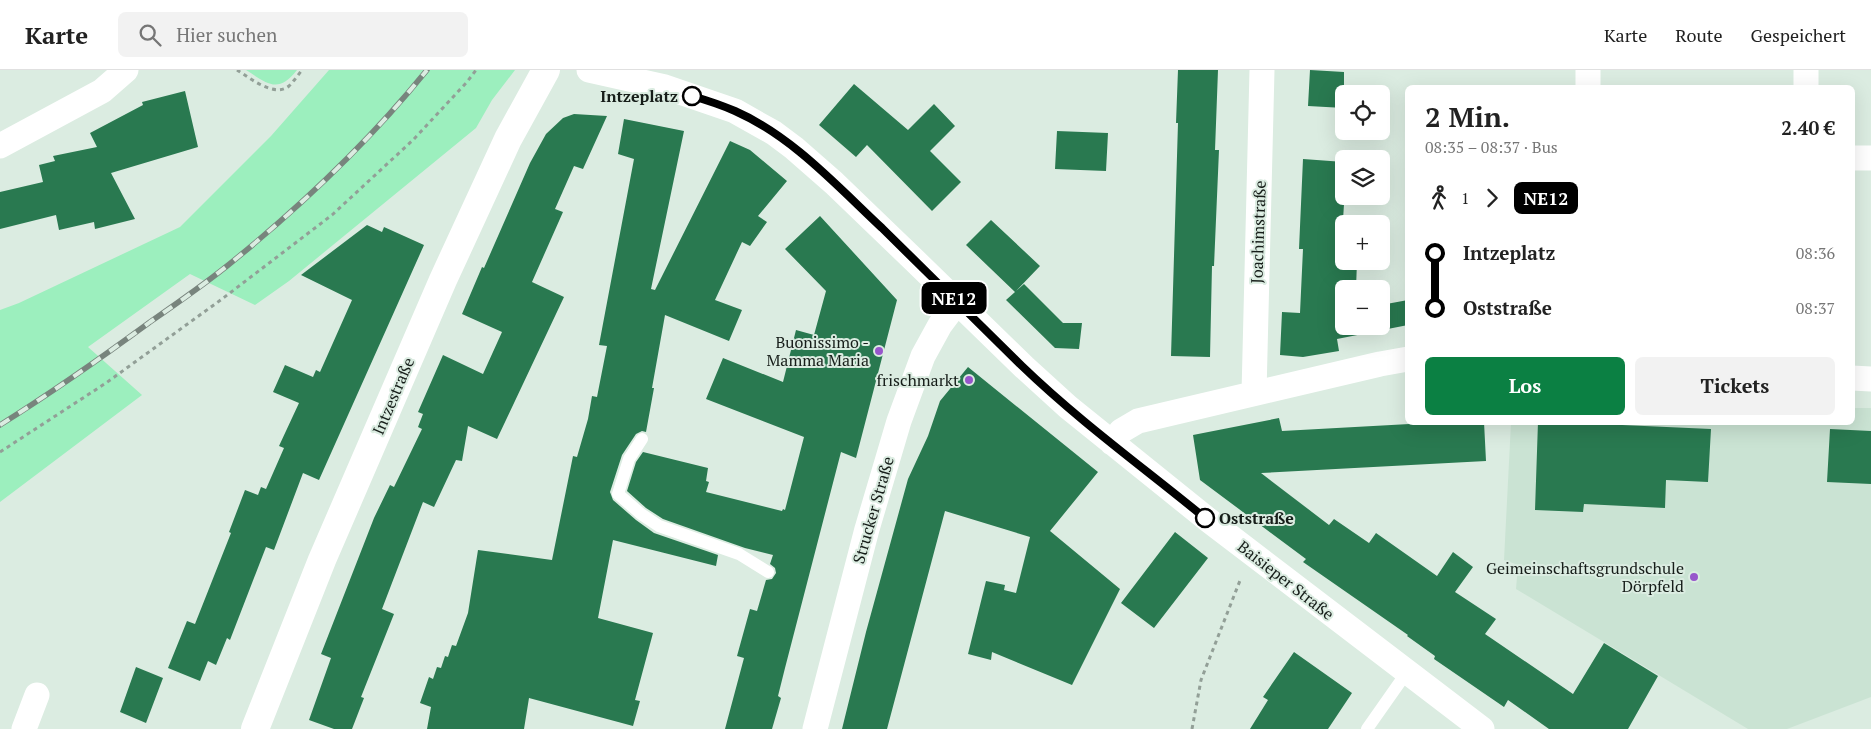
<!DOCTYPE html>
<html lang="de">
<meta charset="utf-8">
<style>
body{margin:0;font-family:"PT Serif",serif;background:#f2f2f2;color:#222;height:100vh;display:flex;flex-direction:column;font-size:19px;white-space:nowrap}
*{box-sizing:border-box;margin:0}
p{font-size:16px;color:#767676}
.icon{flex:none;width:28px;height:28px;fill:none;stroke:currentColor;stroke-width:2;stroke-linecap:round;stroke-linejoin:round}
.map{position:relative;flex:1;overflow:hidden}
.sheet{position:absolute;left:1405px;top:15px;width:450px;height:340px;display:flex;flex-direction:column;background:#fff;border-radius:8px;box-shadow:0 5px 20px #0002}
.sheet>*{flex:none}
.badge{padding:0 10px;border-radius:8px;font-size:18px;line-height:32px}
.buttons{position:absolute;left:1335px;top:15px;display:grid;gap:10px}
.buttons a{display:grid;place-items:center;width:55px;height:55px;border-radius:8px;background:#fff;box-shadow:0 5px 20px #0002;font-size:25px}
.map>.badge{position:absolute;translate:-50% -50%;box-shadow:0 0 0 2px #fff}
.legs{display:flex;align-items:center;gap:8px;height:55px;padding:0 20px;font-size:16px}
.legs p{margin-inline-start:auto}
.headline{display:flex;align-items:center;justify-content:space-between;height:85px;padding:0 20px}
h1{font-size:28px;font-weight:600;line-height:38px}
.action{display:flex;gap:10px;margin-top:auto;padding:10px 20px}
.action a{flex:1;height:58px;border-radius:8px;background:#0b8043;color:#fff;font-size:20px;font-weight:600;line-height:58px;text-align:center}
.action a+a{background:#f2f2f2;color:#222}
ul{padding:0 20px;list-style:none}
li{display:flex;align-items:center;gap:18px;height:55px;font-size:19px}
li i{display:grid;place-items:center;width:8px;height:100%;margin:0 6px;background:currentColor}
li i::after{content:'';width:12px;height:12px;margin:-6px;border:4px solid;border-radius:50%;background:#fff}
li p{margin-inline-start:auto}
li:first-child i{background:linear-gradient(#0000 50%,currentColor 0)}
li:last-child i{background:linear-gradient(currentColor 50%,#0000 0)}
header{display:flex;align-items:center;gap:30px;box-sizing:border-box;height:70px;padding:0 25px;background:#fff;border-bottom:1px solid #e0e0e0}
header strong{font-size:24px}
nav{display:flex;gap:28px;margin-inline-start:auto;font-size:18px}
.search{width:350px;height:45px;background:#f2f2f2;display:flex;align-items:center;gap:12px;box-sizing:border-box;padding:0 18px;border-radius:8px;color:#767676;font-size:19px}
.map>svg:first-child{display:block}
.built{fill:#cae3d3}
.green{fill:#9cefbe}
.building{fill:#297950}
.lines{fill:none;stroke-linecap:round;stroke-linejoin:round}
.path{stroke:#929f97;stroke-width:3;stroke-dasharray:4 4;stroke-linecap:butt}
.service{stroke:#fff;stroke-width:12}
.minor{stroke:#fff;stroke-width:25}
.secondary{stroke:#fff;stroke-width:28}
.rail-casing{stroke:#78847d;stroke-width:5.5}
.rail{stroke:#dbece1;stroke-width:4;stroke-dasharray:11;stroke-linecap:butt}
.line-1-casing{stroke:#fff;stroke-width:11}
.line-1{stroke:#000;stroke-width:8}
.stop-1-dot{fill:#fff;stroke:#000;stroke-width:2.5}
.poi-dot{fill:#9756cb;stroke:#dbece1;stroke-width:2}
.labels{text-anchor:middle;stroke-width:4;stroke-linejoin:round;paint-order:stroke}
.stop-label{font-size:16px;font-weight:bold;fill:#161d19;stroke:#dbece1;text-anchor:end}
.street-label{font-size:16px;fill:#161d19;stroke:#dbece1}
.poi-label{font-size:16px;fill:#161d19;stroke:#dbece1;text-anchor:end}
</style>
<header>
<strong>Karte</strong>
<div class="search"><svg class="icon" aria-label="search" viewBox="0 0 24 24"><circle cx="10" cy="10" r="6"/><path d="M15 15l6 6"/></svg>Hier suchen</div>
<nav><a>Karte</a><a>Route</a><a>Gespeichert</a></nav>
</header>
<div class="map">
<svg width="1871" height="659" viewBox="0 0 1871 659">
<rect width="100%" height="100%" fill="#dbece1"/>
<path class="built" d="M 1853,338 L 1871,338 L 1871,627 L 1787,659 L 1748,659 L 1516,519 L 1518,495 L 1504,490 L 1511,353 L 1852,352 Z"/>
<path class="green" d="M 246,0 L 297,0 C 278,24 268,14 246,0 Z
M 329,0 L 515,0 L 492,30 L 476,58 L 289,211 L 255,235 L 190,204 L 88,277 L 142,325 L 0,432 L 0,240 L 19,233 L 180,157 L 271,66 Z"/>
<path class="building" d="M 1178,0 L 1218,0 L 1215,80 L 1219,80 L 1214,196 L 1212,196 L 1210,287 L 1171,286 L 1178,53 L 1176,53 Z
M 1310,0 L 1344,2 L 1344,38 L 1308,36 Z
M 854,14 L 908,60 L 934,34 L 955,56 L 930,81 L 961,112 L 932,141 L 867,75 L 856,87 L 819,55 Z
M 185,21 L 198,77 L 111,103 L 135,149 L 95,159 L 94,152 L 59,160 L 56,145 L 0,159 L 0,122 L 43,112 L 39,95 L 55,91 L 53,86 L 97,77 L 90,63 L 143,35 L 142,32 Z
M 574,44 L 607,46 L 583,99 L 574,96 L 555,139 L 563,142 L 532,212 L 564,227 L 497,369 L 468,356 L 462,391 L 456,390 L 434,437 L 423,432 L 382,539 L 394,544 L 361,627 L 364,628 L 352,659 L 334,659 L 309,650 L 331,588 L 321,584 L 374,448 L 390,415 L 394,417 L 422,359 L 418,357 L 423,344 L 418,342 L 443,285 L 483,304 L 502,262 L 462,244 L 482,197 L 484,198 L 530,93 L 546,64 L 563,48 Z
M 624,49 L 684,61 L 651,219 L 655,220 L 730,71 L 750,80 L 787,111 L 758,146 L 767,152 L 750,176 L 742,172 L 715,230 L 742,240 L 729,271 L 665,245 L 652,318 L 654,318 L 646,362 L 642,361 L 636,364 L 622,385 L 610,422 L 613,430 L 636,450 L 654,463 L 718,485 L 716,496 L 613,470 L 598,548 L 653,563 L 635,630 L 640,631 L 633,656 L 529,628 L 524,659 L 427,659 L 431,637 L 420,633 L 429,607 L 433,609 L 437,597 L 441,598 L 445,586 L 448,587 L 452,575 L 456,576 L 468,543 L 478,480 L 552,490 L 573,386 L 577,387 L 588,349 L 592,326 L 597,327 L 607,276 L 599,275 L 634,89 L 618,84 Z
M 1057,61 L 1108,63 L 1106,101 L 1055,99 Z
M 1303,89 L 1344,92 L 1344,134 L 1341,182 L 1344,182 L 1344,191 L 1357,191 L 1356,219 L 1344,219 L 1344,256 L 1381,256 L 1381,235 L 1408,230 L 1408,255 L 1337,269 L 1339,281 L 1303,287 L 1280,285 L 1282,242 L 1300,243 L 1303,179 L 1299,179 Z
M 820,146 L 897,230 L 856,388 L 841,382 L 785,598 L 778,626 L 781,628 L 772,659 L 725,659 L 744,588 L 737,586 L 750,539 L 757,541 L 766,510 L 772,509 L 776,503 L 775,498 L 770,494 L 773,485 L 745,478 L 663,449 L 646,438 L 627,421 L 636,392 L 643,382 L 708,398 L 706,411 L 709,412 L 706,422 L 782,441 L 783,439 L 785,440 L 804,367 L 706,329 L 723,288 L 783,312 L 796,260 L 814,265 L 826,221 L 785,179 Z
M 991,150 L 1040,196 L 1016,221 L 1024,214 L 1063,253 L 1082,253 L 1079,279 L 1055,278 L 1006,230 L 1015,222 L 966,175 Z
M 367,155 L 382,162 L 384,157 L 424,175 L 319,410 L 303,403 L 274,480 L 266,477 L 230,570 L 227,568 L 216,595 L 208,591 L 200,611 L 168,598 L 187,551 L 195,554 L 231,463 L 229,462 L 245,420 L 258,425 L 261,417 L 266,419 L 284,378 L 279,376 L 299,333 L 273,322 L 285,295 L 313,307 L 316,300 L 320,302 L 352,230 L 301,205 Z
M 968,297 L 1098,402 L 1050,461 L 1120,519 L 1072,615 L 992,582 L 991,590 L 968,584 L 986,511 L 1005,515 L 1004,520 L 1016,523 L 1030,467 L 945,441 L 887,659 L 842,659 L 866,562 L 908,409 L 928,366 L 940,331 Z
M 1279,348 L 1282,361 L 1446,352 L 1484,352 L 1486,391 L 1261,403 L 1329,455 L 1334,449 L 1369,473 L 1376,463 L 1437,506 L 1453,482 L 1473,497 L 1455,522 L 1496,549 L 1485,564 L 1573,624 L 1604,573 L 1658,606 L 1628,659 L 1549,659 L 1508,630 L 1504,637 L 1434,589 L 1435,586 L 1407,566 L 1408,565 L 1303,492 L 1306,489 L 1200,410 L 1193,365 Z
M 1538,352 L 1600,352 L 1600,354 L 1711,359 L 1708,412 L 1666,410 L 1665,438 L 1584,434 L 1583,442 L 1535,440 Z
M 1830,359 L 1871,361 L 1871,414 L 1827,412 Z
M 1175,462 L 1208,488 L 1154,558 L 1121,533 Z
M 1294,582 L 1352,623 L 1328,659 L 1250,659 L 1268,630 L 1263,627 Z
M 136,597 L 163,608 L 146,653 L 120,642 Z"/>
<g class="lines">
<path class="path" d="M 237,0 C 250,8 274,28 289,16 C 294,11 298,5 302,0
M 0,382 L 106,313 L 222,229 L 332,145 L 413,70 L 467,12 L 476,0
M 1192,659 L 1201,610 L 1241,508"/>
<path class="service" d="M 642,369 L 629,389 L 618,424 L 641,444 L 659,456 L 739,484 L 768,502
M 1367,659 L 1407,602"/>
<path class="minor" d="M 589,0 L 665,17 L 735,41 L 774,63 L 794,78 L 834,113 L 914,190 L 1024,297 L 1068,337 L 1207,449 L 1482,659
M 1588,18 L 1588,0
M 1806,18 L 1806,0
M 0,76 L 102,21 L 126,0
M 1852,88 L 1871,88
M 1852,308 L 1871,309
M 1254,323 L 1262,0
M 1112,373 L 1121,361 L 1138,351 L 1380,294 L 1408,289
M 24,659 L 37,625
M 815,659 L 867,459 L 899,351 L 923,286 L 940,255 L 958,231"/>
<path class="secondary" d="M 255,659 L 322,490 L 443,210 L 508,69 L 546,0"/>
<g class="rail-casing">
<path id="rail" d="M 0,355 C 51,323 101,288 150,252 C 176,234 202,216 227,196 C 300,137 368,73 427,0"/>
</g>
<use href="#rail" class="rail"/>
</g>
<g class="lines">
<g class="line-1-casing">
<path id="line-1" d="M 692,26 C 706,30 721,35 735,41 C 792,66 837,116 882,158 C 929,204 975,250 1022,296 C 1079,351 1144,398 1205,448"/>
</g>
<use href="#line-1" class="line-1"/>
</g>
<g class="stop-1-dot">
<circle cx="692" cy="26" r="9"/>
<circle cx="1205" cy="448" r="9"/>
</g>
<g class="poi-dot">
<circle cx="879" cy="281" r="5"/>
<circle cx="969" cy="310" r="5"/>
<circle cx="1694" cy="507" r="5"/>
</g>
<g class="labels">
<g class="stop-label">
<text x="678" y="32">Intzeplatz</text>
<text x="1219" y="454" text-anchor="start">Oststraße</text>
</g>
<g class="street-label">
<text transform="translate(1258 162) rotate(-88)" y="6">Joachimstraße</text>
<text transform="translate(393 326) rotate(-67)" y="6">Intzestraße</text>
<text transform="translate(873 440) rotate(-74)" y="6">Strucker Straße</text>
<text transform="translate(1286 510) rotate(38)" y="6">Baisieper Straße</text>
</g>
<g class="poi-label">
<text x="869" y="278">Buonissimo -<tspan x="869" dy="18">Mamma Maria</tspan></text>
<text x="959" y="316">frischmarkt</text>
<text x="1684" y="504">Geimeinschaftsgrundschule<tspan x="1684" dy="18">Dörpfeld</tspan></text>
</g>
</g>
</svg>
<div class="buttons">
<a><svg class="icon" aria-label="locate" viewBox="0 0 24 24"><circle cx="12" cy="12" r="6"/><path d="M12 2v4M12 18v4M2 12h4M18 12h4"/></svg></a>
<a><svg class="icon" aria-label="layers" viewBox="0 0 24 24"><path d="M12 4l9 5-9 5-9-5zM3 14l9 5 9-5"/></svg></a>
<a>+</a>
<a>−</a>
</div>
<b class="badge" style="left:954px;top:228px;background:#000;color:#fff">NE12</b>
<section class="sheet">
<div class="headline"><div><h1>2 Min.</h1><p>08:35 – 08:37 · Bus</p></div><b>2.40 €</b></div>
<div class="legs"><svg class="icon" aria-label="walk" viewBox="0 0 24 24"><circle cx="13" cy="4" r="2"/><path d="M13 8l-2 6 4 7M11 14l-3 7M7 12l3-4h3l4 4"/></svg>1<svg class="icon" aria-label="forward" viewBox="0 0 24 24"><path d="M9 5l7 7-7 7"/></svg><b class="badge" style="background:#000;color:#fff">NE12</b></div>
<ul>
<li><i style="color:#000"></i><b>Intzeplatz</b><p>08:36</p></li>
<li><i style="color:#000"></i><b>Oststraße</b><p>08:37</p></li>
</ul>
<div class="action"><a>Los</a><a>Tickets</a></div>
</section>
</div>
